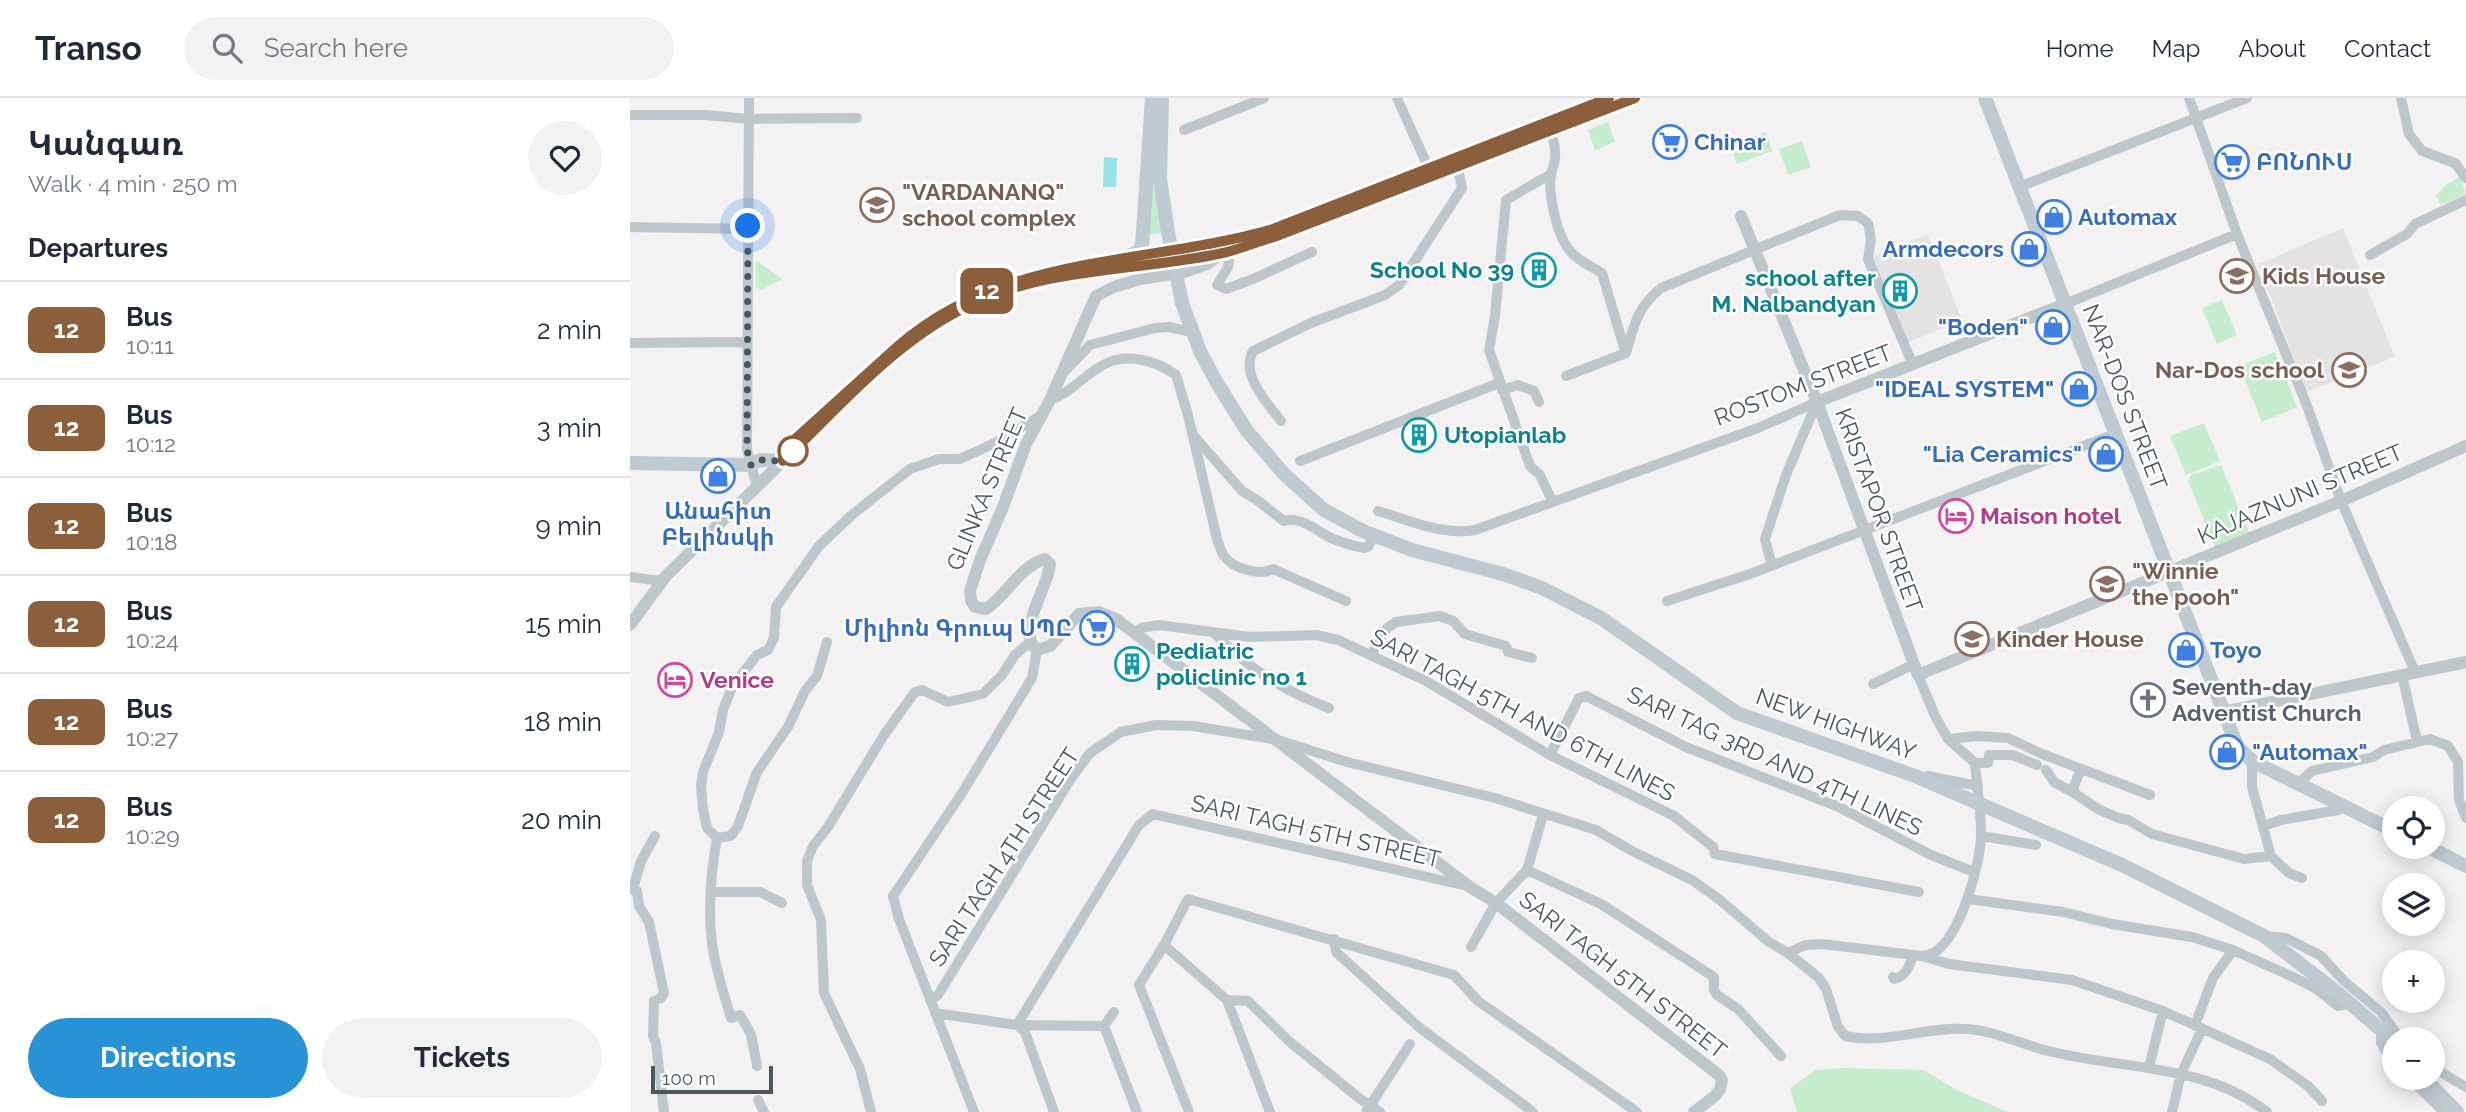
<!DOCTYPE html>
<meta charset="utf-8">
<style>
body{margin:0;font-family:Raleway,"Noto Sans Armenian",sans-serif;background:#f2f2f3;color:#1f2937;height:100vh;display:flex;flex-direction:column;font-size:26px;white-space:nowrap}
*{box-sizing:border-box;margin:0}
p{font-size:23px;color:#747a83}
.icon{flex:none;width:38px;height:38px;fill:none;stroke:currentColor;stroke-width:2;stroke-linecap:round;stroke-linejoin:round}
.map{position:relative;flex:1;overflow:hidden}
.details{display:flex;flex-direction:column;background:#fff;width:630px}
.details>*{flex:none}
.badge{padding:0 14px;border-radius:10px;font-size:24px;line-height:46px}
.tools{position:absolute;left:1752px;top:698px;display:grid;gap:14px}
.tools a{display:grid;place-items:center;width:63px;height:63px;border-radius:50%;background:#fff;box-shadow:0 4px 18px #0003;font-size:35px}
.scale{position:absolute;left:21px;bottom:18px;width:122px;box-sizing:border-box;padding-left:7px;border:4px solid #4a575d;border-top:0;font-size:19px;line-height:24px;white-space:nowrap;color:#4a575d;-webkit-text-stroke:5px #fff;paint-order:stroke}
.you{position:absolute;width:35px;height:35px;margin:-18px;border:5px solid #fff;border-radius:50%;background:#1a73e8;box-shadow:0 0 0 10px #1a73e833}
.map>.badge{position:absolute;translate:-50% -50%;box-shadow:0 0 0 4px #fff}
h2{padding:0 28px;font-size:26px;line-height:63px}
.round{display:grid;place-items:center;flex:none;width:74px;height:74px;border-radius:37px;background:#f2f2f3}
.headline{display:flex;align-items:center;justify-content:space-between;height:119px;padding:0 28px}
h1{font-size:33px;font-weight:700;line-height:52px}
.primary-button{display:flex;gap:14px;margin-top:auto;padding:14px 28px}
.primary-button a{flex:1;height:80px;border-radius:42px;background:#2892d6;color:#fff;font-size:28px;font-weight:700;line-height:80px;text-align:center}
.primary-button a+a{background:#f2f2f3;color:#1f2937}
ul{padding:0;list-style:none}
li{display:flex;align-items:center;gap:21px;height:98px;padding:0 28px;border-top:2px solid #e0e1e3}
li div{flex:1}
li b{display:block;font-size:26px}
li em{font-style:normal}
li .badge{min-width:77px;font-weight:700;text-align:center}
header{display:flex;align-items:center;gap:42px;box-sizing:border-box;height:98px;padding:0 35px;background:#fff;border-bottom:2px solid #e0e1e3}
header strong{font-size:33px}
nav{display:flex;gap:38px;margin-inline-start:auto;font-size:24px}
.search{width:490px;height:63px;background:#f2f2f3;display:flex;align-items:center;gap:18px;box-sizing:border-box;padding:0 24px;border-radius:38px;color:#747a83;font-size:26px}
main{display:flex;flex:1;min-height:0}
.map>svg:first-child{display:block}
.education{fill:#e4e2e3}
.green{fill:#c4eccd}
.water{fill:#95e3e6}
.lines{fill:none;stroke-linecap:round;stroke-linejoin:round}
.minor{stroke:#bec8cc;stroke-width:10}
.tertiary{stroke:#bec8cc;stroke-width:12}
.secondary{stroke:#bfcbd1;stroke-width:14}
.secondary-bridge{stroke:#bfcbd1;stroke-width:14}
.line-casing{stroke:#fff;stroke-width:16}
.line{stroke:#8b5e3c;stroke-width:10}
.walk{stroke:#4a575d;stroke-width:7;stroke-dasharray:0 12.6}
.stop-dot{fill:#fff;stroke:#8b5e3c;stroke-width:3.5}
.labels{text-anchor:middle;stroke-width:5;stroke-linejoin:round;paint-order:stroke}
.shop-label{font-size:23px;font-weight:bold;fill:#366cbe;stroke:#fff;text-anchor:start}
.education-label{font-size:23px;font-weight:bold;fill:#785e54;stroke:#fff;text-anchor:start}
.culture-label{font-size:23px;font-weight:bold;fill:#0d838f;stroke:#fff;text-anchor:end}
.street-label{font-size:23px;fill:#4a575d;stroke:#fff}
.hotel-label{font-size:23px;font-weight:bold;fill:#b23c85;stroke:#fff;text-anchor:start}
.worship-label{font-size:23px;font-weight:bold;fill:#5b616d;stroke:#fff;text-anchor:start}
</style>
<header>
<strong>Transo</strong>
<div class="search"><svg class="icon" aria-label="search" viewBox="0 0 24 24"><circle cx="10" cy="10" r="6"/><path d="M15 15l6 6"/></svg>Search here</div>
<nav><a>Home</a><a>Map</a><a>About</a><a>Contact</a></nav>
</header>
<main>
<section class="details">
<div class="headline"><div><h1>Կանգառ</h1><p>Walk · 4 min · 250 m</p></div><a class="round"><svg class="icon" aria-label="heart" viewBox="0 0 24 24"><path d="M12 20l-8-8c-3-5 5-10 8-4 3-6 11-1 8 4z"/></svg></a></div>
<h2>Departures</h2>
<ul>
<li><span class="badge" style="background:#8b5e3c;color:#fff">12</span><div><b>Bus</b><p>10:11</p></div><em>2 min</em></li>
<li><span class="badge" style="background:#8b5e3c;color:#fff">12</span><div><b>Bus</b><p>10:12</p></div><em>3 min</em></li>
<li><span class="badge" style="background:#8b5e3c;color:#fff">12</span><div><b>Bus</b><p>10:18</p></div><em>9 min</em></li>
<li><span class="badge" style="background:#8b5e3c;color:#fff">12</span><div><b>Bus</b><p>10:24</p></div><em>15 min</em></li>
<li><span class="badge" style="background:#8b5e3c;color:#fff">12</span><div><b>Bus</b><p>10:27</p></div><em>18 min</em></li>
<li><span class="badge" style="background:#8b5e3c;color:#fff">12</span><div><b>Bus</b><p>10:29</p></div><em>20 min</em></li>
</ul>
<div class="primary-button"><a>Directions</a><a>Tickets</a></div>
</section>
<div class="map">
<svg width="1836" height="1014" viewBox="0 0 1836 1014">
<rect width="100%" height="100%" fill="#f3f1f2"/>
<path class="education" d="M 1713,130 L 1765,259 L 1677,294 L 1628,166 Z
M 1298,136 L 1332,222 L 1277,245 L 1243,159 Z"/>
<path class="green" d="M 527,6 L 533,135 L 518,137 Z
M 978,24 L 985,44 L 965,52 L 958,32 Z
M 1136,34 L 1142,53 L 1107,66 L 1100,48 Z
M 1172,43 L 1181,69 L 1158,77 L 1149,51 Z
M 1830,79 L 1836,96 L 1811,107 L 1806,97 L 1817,86 Z
M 126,162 L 152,181 L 131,192 L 126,189 Z
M 1592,202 L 1607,237 L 1587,246 L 1572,210 Z
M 1645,254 L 1667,309 L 1632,324 L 1609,268 Z
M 1574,325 L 1590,363 L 1556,377 L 1540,338 Z
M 1591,367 L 1620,437 L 1586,451 L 1558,383 L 1561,377 Z
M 1211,970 L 1293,972 L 1329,993 L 1378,1014 L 1167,1014 L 1160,990 L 1186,972 Z"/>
<path class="water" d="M 474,59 L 487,60 L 486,89 L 473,89 Z"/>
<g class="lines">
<path class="minor" d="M 119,0 L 117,352 L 127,389
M 767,0 L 799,71
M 1559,0 L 1607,136 L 1676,305 L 1711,403 L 1785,574
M 1771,0 L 1779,36 L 1792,53 L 1825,65 L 1836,80
M 0,17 L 76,17 L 118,21 L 227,20
M 917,24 C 922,38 928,52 924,66 C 923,70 921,73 921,77 C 918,97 927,139 941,154 C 950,164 961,168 972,175 L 995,253
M 554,32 L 634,0
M 921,76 L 876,102 L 865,218 L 859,252 L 900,368 L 910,377 L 922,403
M 1389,89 L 1617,0
M 0,129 L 117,131
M 593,155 L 599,163 L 598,169 L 587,187 L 596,191 L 623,181 L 682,154
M 1740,157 L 1777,136 L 1785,126 L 1836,102
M 1435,206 L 1607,136
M 0,245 L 117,244
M 435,273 L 460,247 L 525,230 L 539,229 L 562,234
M 936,278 L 996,255 C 1004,227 1007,210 1031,190 L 1210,117 L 1228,118 L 1238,125 L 1241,141 L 1238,161 L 1283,267
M 872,292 L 888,287 L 904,293 L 909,304
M 420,302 C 445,293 456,274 477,265 C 499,255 527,263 546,277 L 558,317 L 587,441 C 589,446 591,454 594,458 C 603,471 630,478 643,471 L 716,503
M 651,323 C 637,305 610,276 623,253 L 681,225 L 755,197 L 769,187 L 832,90 L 826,61
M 564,338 L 612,393 L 627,402 L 654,423 C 669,417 687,433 701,440 C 711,444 723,448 734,450 L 738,449 L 744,437
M 670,363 L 869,285
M 748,413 C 779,422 813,438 845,432 L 1128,330 L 1187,304
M 1142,468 L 1135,441 L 1156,377 L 1187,304
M 0,479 L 32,483
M 1037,503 L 1120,476 L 1485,336
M 504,535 L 511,530 L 529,527 L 620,539 L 686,537 L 708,542 L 796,583 L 920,657 L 1044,718 L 1083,749 L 1085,756 L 1289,794
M 584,535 C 619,571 652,592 699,610
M 741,557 L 757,530 L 766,524 L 810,518 L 823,523 L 835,536 L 876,548 L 878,554 L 902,560
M 1288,577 L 1305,618 L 1318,641 L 1345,665 C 1347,689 1351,713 1351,736 C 1351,765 1330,841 1303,855 C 1300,857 1296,857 1292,858
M 1772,577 L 1787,643
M 1243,586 L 1284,566
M 1318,641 L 1347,638 L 1378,640 L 1412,656 L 1520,697
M 920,657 L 949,600 L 956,598 L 1056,649 L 1209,709 L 1301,757 L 1344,774
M 1622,663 L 1622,689 L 1641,758 L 1659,775 L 1672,780
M 1345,665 L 1358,665 L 1359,657 L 1382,657 L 1407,667
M 1451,671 L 1444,688 L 1444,695 L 1468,711 L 1488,720 L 1498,722 L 1522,736 L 1614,761 L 1641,758
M 1416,672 L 1424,684 L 1444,695
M 1298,678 L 1348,688
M 1669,685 L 1682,673 L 1743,659 L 1754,652 L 1800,641 L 1818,648 L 1828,664 L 1829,702 L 1836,720
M 1634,728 L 1651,722 L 1708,712 L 1715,709
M 1351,738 L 1406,747
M 87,740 L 101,738 L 108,728 L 127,674 L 158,629 L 175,593 L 187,578 L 197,544
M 897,772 L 971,806 L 1084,879 L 1084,892 L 1087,897 L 1108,911 L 1151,958
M 0,791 L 7,793 L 9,808 L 19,824 L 34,895 L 31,900 L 24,903 L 23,938 L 26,945 L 34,1014
M 3,791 L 11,763 L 25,738
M 82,794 L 130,794 L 152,805
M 1338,801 L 1433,814 L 1482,826 L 1562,839 L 1603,852 L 1661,878 L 1685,890 L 1708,908 L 1721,906
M 1634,838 L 1656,840 L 1691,858 L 1714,883 L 1751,914 L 1769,939
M 704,841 L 706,854 L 790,930 L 903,1014
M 534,847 L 597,902 L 618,903 L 660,944 L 729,1000 L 750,1014
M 841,849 L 866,805 L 897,772 L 913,717
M 1158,855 L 1175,847 L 1192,846 L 1292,858 L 1319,866 L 1442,882 L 1533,913 L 1640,961 L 1678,988 L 1692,1003
M 1263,879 L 1264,881 C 1276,878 1279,869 1283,858
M 300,902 L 308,897 L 442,679 L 460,655 L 491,634 L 526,627 L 563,628 L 648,642 L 717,664 L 865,700 L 966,732 L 1002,753 L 1062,782 L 1090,802 L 1139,844 L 1158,855 L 1189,880 L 1196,891 L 1208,929 L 1215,938 C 1255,947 1296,928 1337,931 C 1362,932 1393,947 1419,953 C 1492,972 1574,965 1637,1014
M 597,902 L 640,1014
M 305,915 L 387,927 L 474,928
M 1565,927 L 1583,880 L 1603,852
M 474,928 L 507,1014
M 474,928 L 484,914
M 1753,933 L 1751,932 L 1751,945 L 1764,966
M 127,968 L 121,936 L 110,917 L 101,920 C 94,896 85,870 82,845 C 78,811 81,773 87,740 L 77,730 L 73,711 L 71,688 L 73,674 L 89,634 L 93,612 L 102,589 L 127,557 L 138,552 L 144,540 L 146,509 L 189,448 L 223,416 L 280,371 L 309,361 L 330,361 L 365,345 L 410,318
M 1519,969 L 1533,913
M 1802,969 L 1836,989
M 1779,980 L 1814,1014
M 128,1002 L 134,1014
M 241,1014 L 230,971 L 194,895 L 191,822 L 177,787 L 177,763 L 183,748 L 198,729 L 254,637 L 285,594 L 292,592 L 318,604 L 353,596 L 372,577 L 385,557 L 400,544
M 344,1014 L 269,821 L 263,798 L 332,695 L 402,580 L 407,552
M 424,1014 L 395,934 L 387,927 L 509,727 L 523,716 L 837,788
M 559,1014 L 509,887 L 534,847 L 558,801 L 824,877 L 848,903 L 1007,1014
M 736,1014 L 780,946
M 1542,1014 L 1551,976 L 1572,931"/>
<path class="tertiary" d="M 1111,118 L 1187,304 L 1288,577 L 1711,403 L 1836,348
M 591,156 L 577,166 L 554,174 L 510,181 L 484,189 L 466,198 L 420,302 L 396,346 L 373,409 L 350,462 L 340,493 L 341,503 L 345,509 L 356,511 C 377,497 390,468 415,461 L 420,466 C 419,488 385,534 407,552 L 420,548 L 449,516 L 469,514 L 486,521 L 840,789 L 866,805 L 1089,977 L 1092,982 L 1090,991 L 1085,998 L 1064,1014
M 1187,304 L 1435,206
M 0,527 L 36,478 L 153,363
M 1593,614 L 1836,564"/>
<path class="secondary" d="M 532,0 L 530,81 L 538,134
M 1355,0 L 1607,648 L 1622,663 L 1764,733
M 501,157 L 508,154 L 512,148 L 522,0
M 496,159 L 610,141
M 552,205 L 570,253 L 587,285 L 617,333 L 655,377 L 694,412 L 733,433 L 782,452 L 873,476 L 912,490 L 971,520 L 1107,615 L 1285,678 L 1343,703
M 153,363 C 208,310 262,248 330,211 C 411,168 506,174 593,155 C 610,151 627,144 644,139 L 1005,0
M 0,365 L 121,367 L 130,362 L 153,363
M 1357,709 L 1492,767 L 1634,838 L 1708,895 L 1751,932 L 1764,949
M 1798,749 L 1836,768
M 1794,980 L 1827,1014"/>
<path class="secondary-bridge" d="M 538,134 L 552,205
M 1343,703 L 1357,709"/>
</g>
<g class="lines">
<g class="line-casing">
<path id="line" d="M 979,0 L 643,131 C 515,168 374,155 268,248 L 153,352 L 153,363 C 208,310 261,248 330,212 C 411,168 506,174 593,155 C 610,151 627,144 644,139 L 1005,0"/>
</g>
<use href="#line" class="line"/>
<path class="walk" d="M 118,128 L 117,352 L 121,367 L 130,362 L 153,363 L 170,347 L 163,353"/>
</g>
<defs>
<g id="supermarket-ring" transform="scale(1.75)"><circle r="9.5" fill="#fff" stroke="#3f7fe0" stroke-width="1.5"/><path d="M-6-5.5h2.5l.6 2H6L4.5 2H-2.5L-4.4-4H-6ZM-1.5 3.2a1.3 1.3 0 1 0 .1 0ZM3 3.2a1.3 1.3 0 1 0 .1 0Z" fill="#3f7fe0"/></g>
<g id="school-ring" transform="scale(1.75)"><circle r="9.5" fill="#fff" stroke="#8d6e63" stroke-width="1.5"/><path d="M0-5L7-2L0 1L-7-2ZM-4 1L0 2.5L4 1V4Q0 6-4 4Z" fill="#8d6e63"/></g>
<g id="shop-ring" transform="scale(1.75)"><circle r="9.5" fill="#fff" stroke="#3f7fe0" stroke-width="1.5"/><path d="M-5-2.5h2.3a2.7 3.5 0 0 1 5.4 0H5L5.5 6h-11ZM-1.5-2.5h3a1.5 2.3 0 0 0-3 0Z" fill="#3f7fe0"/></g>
<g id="building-ring" transform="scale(1.75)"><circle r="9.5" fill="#fff" stroke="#0f9aa8" stroke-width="1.5"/><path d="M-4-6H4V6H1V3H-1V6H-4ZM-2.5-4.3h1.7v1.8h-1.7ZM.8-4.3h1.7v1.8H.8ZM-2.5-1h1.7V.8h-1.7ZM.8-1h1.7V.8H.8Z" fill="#0f9aa8"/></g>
<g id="hotel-ring" transform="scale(1.75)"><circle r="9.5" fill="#fff" stroke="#d1479c" stroke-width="1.5"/><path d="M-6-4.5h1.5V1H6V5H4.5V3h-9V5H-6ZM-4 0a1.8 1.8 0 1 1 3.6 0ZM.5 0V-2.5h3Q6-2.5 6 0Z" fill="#d1479c"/></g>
<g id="church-ring" transform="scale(1.75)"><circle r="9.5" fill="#fff" stroke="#6b7280" stroke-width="1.5"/><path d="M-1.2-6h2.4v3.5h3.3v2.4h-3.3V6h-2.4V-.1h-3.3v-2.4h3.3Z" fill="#6b7280"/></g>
</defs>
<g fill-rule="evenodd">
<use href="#supermarket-ring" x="1040" y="44"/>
<use href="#supermarket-ring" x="1602" y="64"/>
<use href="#school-ring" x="247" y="107"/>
<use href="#shop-ring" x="1424" y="119"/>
<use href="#shop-ring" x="1399" y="151"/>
<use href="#building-ring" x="909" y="172"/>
<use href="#school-ring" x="1607" y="178"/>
<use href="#building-ring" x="1270" y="193"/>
<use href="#shop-ring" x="1423" y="229"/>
<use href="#school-ring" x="1719" y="272"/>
<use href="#shop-ring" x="1449" y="291"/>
<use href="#building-ring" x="789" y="337"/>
<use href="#shop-ring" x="1476" y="356"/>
<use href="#shop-ring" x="88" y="378"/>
<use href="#hotel-ring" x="1326" y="418"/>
<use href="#school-ring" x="1477" y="486"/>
<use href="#supermarket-ring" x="467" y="530"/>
<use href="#school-ring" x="1342" y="541"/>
<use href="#shop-ring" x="1556" y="552"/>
<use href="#building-ring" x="502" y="566"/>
<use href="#hotel-ring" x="45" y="582"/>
<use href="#church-ring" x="1518" y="602"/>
<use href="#shop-ring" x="1597" y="654"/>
</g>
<circle class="stop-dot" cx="163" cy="353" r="14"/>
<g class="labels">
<g class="shop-label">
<text x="1064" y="52">Chinar</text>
<text x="1626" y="72">ԲՈՆՈՒՍ</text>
<text x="1448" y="127">Automax</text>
<text x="1374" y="159" text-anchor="end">Armdecors</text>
<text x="1398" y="237" text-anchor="end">"Boden"</text>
<text x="1424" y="299" text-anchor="end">"IDEAL SYSTEM"</text>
<text x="1452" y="364" text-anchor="end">"Lia Ceramics"</text>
<text x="88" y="421" text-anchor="middle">Անահիտ<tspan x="88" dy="26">Բելինսկի</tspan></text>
<text x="442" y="538" text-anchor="end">Միլիոն Գրուպ ՍՊԸ</text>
<text x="1580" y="560">Toyo</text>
<text x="1622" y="662">"Automax"</text>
</g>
<g class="education-label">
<text x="272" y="102">"VARDANANQ"<tspan x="272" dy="26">school complex</tspan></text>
<text x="1632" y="186">Kids House</text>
<text x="1694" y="280" text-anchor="end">Nar-Dos school</text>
<text x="1502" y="481">"Winnie<tspan x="1502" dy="26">the pooh"</tspan></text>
<text x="1366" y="549">Kinder House</text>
</g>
<g class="culture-label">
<text x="884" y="180">School No 39</text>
<text x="1246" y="188">school after<tspan x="1246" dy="26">M. Nalbandyan</tspan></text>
<text x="814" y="345" text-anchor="start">Utopianlab</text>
<text x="526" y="561" text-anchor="start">Pediatric<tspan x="526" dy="26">policlinic no 1</tspan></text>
</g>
<g class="street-label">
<text transform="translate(1173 287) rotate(-21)" y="8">ROSTOM STREET</text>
<text transform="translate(1495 299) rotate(69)" y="8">NAR-DOS STREET</text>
<text transform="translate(357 391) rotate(-67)" y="8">GLINKA STREET</text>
<text transform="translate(1670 396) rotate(-23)" y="8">KAJAZNUNI STREET</text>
<text transform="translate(1249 412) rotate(70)" y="8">KRISTAPOR STREET</text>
<text transform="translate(893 617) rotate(28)" y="8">SARI TAGH 5TH AND 6TH LINES</text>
<text transform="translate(1206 626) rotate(20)" y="8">NEW HIGHWAY</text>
<text transform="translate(1145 663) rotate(25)" y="8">SARI TAG 3RD AND 4TH LINES</text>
<text transform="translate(686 733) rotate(13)" y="8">SARI TAGH 5TH STREET</text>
<text transform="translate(374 759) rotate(-57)" y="8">SARI TAGH 4TH STREET</text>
<text transform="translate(993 877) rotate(38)" y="8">SARI TAGH 5TH STREET</text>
</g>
<g class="hotel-label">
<text x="1350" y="426">Maison hotel</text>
<text x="70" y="590">Venice</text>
</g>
<g class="worship-label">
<text x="1542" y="597">Seventh-day<tspan x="1542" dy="26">Adventist Church</tspan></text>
</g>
</g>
</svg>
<div class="tools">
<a><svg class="icon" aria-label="locate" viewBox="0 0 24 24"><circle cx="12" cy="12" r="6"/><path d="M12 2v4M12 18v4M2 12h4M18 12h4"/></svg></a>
<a><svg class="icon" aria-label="layers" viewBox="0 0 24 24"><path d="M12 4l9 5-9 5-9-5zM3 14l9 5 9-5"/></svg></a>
<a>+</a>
<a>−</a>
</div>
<div class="scale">100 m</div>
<div class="you" style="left:118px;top:128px"></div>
<b class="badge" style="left:357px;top:193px;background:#8b5e3c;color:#fff">12</b>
</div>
</main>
